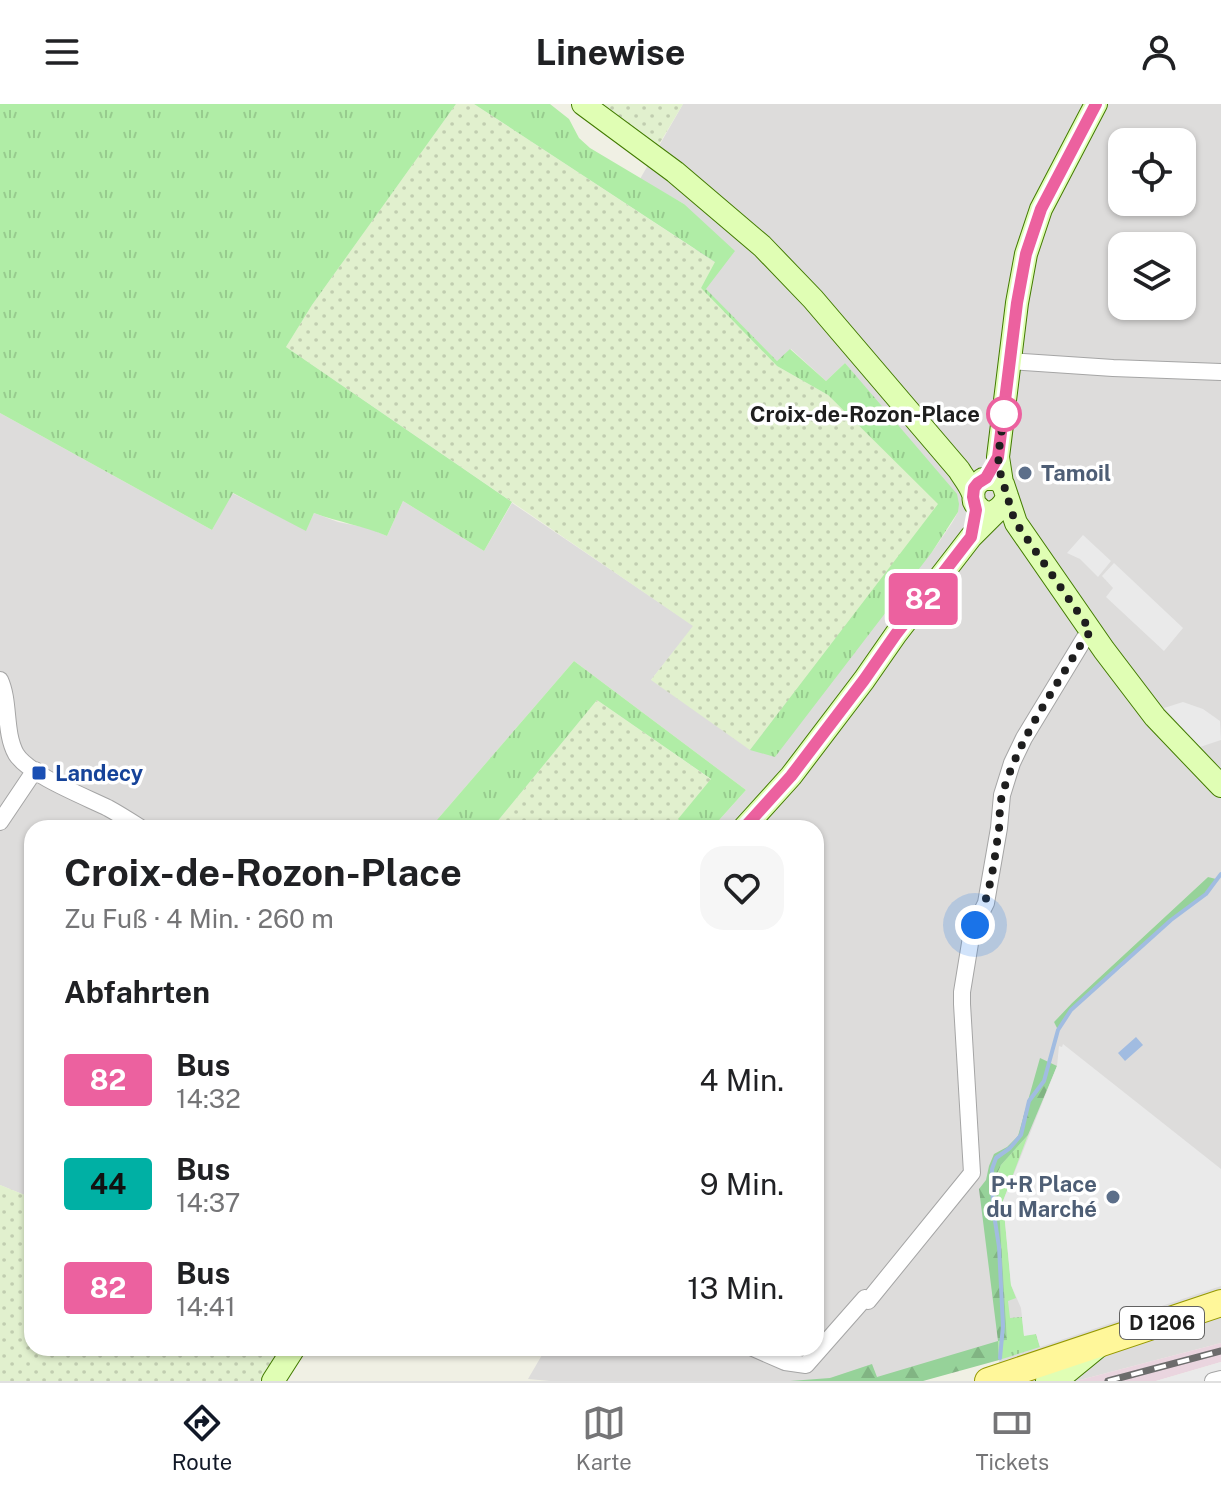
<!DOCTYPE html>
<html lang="de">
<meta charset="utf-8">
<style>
body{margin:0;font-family:"Public Sans",sans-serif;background:#f6f6f6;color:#202124;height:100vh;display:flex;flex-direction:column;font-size:30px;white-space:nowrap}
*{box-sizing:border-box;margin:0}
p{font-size:26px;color:#757577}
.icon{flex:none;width:44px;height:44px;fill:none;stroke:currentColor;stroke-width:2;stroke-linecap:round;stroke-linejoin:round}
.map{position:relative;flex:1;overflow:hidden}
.sheet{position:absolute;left:24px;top:716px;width:800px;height:536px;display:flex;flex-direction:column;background:#fff;border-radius:24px;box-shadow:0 2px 6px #0004}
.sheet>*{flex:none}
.badge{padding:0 16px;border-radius:6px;font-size:28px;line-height:52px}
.fabs{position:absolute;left:1108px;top:24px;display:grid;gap:16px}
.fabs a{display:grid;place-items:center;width:88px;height:88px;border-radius:16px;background:#fff;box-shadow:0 2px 6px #0004;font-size:40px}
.you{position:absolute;width:40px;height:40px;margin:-20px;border:6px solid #fff;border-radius:50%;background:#1a73e8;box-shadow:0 0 0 12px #1a73e833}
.map>.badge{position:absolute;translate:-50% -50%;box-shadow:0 0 0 4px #fff}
h2{padding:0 40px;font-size:30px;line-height:72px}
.round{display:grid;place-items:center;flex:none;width:84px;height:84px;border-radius:24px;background:#f6f6f6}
.summary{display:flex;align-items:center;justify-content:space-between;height:136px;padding:0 40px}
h1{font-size:38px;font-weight:700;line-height:60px}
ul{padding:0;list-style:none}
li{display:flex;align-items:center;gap:24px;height:104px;padding:0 40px}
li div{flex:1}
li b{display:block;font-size:30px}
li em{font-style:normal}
li .badge{min-width:88px;font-weight:700;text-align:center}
header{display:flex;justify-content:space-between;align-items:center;height:104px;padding:0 40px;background:#fff;font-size:36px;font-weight:700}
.tabs{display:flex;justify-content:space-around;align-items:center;height:112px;border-top:2px solid #e0e0e0;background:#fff;font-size:22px;color:#757577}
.tabs a{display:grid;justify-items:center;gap:4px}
.tabs .selected{color:#111827}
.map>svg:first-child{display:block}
.residential{fill:#dddcdb;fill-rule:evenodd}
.industrial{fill:#ead5df}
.farmland{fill:url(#farmland-dots)}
.grass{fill:url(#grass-tufts)}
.forest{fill:url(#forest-firs)}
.parking{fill:#eaeaea}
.water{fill:#a1bce1}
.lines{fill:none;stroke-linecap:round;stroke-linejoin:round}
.stream{stroke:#a1bce1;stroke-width:4}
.street-casing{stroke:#a5a5a5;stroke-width:18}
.secondary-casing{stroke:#427b00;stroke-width:24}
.primary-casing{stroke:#969900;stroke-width:28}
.street{stroke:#fff;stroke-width:16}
.secondary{stroke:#e0feb4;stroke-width:22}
.primary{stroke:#fff79a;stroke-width:26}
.rail-casing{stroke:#6c6c6c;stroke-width:7}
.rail{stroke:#fff;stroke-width:4;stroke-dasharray:12;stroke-linecap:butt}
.line-casing{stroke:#fff;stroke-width:18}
.line{stroke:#ec619f;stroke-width:12}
.walk{stroke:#1e1e1e;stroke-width:8;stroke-dasharray:0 14.4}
.stop-dot{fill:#fff;stroke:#ec619f;stroke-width:4}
.service-dot{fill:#5c6f8a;stroke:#fff;stroke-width:3}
.transit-dot{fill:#1a4fb4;stroke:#fff;stroke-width:3}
.labels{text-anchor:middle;stroke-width:7;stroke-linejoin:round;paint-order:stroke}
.shield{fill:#fff;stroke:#626262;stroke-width:2}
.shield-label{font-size:20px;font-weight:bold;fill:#1e1e1e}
.stop-label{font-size:22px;font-weight:bold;fill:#1e1e1e;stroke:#fff;text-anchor:end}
.service-label{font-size:22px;font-weight:bold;fill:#4e5e75;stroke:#fff;text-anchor:start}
.transit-label{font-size:22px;font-weight:bold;fill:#164399;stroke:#fff;text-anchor:start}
</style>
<header><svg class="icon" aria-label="menu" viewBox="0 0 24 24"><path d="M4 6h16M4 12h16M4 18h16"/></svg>Linewise<svg class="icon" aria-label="person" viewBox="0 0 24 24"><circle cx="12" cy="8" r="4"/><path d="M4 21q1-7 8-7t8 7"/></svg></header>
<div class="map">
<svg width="1221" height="1277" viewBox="0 0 1221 1277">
<defs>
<pattern id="farmland-dots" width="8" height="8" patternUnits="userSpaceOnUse" patternTransform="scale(2)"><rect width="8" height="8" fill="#e1f0ce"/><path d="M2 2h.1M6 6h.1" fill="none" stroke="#c1cdb0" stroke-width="1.8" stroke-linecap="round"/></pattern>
<pattern id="grass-tufts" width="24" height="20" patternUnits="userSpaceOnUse" patternTransform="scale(2)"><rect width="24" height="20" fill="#b0eda6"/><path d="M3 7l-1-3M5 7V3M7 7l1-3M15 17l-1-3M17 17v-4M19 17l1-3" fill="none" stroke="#97cb8e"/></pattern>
<pattern id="forest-firs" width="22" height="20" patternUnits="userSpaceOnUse" patternTransform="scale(2)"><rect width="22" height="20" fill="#96d299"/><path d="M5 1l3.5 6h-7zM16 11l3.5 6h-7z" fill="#81b483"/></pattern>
</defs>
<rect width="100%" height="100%" fill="#f0f0e4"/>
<path class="residential" d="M 683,0 L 1221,0 L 1221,1239 L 1076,1277 L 998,1277 L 999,1256 L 863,1277 L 550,1277 L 528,1275 L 542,1251 L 483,1244 L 816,1244 L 816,724 L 712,724 L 746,686 L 574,557 L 430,724 L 32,724 L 32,1094 L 0,1081 L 0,309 L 212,426 L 232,389 L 306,426 L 314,409 L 338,418 L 368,424 L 387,432 L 403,397 L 484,447 L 512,399 L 694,522 L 651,576 L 932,448 L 952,419 L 958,408 L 845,259 L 826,277 L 791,245 L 777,257 L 705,185 L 684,100 L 640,75 ZM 1122,38 L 1182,38 L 1182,98 L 1122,98 ZM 1122,142 L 1182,142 L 1182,202 L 1122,202 ZM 1208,773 L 1215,776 L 1206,790 L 1171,816 L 1145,839 L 1121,864 L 1071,906 L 1059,925 L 1054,918 L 1072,899 Z"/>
<path class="industrial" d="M 1221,1239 L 1221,1258 L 1156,1277 L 1076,1277 Z"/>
<path class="farmland" d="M 456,0 L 474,0 L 716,159 L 701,184 L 777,262 L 828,291 L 939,400 L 750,646 L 651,576 L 693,522 L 286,243 L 312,201 Z
M 601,0 L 683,0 L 658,42 Z
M 597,596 L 712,676 L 679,714 L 687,724 L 492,724 Z
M 0,1081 L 32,1094 L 32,1244 L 282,1244 L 273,1259 L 260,1277 L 0,1277 Z"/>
<path class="grass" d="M 0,0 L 456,0 L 312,201 L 286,243 L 512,398 L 484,447 L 403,397 L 387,432 C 364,422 338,418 314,409 L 306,427 L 233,389 L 212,426 L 0,309 Z
M 474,0 L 550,0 L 569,15 L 579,34 L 590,44 L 684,100 L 735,147 L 706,185 L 777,257 L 790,245 L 826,277 L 845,259 L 957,390 L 959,400 L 958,408 L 932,448 L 775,653 L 750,646 L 938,400 L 828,291 L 777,262 L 701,184 L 715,158 Z
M 574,557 L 746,686 L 712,724 L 687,724 L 678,715 L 711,675 L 597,596 L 492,724 L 430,724 Z
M 1028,1031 L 1003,1097 L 1011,1181 L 1016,1194 L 1008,1197 L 1010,1214 L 1022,1213 L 1024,1231 L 1036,1230 L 1040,1243 L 999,1256 L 998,1237 L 1007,1236 L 997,1070 L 1001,1061 Z"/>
<path class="forest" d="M 1208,773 L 1216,775 L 1206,790 L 1171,816 L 1071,906 L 1058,926 L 1054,918 L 1072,899 Z
M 1040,954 L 1057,962 L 1028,1031 L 1001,1061 L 997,1070 L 1007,1236 L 998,1237 L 999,1256 L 923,1277 L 790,1277 L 830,1274 L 872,1260 L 877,1273 L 998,1237 L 979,1085 L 986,1076 L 989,1062 L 994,1050 L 1007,1043 L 1018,1032 Z"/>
<path class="parking" d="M 1083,431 L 1111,457 L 1098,473 L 1080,455 L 1067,449 Z
M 1114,459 L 1183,524 L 1164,547 L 1106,493 L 1113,484 L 1102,472 Z
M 1183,598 L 1203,605 L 1220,617 L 1221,636 L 1200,643 L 1164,604 Z
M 1063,940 L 1221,1065 L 1221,1182 L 1040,1243 L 1036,1230 L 1024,1232 L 1021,1204 L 1011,1181 L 1003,1097 L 1057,962 L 1059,942 L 1062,943 Z
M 1221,1258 L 1221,1275 L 1213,1277 L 1156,1277 Z"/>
<path class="water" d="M 1136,933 L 1143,941 L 1125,957 L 1118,949 Z"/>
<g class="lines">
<path class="stream" d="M 1000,1254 L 1003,1222 L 999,1143 L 993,1104 L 992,1065 L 996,1054 L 1010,1044 L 1021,1031 L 1029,997 L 1044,977 L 1058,926 L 1071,906 L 1171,816 L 1206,790 L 1221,770"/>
<g class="street-casing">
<path id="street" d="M 1010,257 L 1113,264 L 1221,268
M 0,576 C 10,598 4,628 16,650 C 29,671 86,693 108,704 C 119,710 130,717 141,724
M 0,718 L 35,666
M 753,1244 L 785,1258 L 806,1261 L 865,1194 L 868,1197 L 972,1069 L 962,900 L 962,888 L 972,827 L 986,799 L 999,724 L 1002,691 L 1012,659 L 1024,634 L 1084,535 L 1091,527
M 1213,1277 L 1221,1275"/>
</g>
<g class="secondary-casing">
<path id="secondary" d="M 583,0 L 675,68 L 762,142 L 813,195 L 959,366 C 963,373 970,381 973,390 C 975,397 971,396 977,402 C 988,416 1003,405 1007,392
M 1002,379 L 998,353 L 1017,199 L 1026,150 L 1041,105 L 1096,0
M 973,390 L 975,382 L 983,375 L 996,375 L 1003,380 L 1016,419 L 1104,546 L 1155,613 L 1221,682
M 744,724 L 791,672 L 864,576 L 896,530 L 971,433 L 996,408
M 273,1277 L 294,1244
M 1047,1277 L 1066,1269 L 1099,1242"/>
</g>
<g class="primary-casing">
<path id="primary" d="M 988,1277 L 1221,1199"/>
</g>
<use href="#street" class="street"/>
<use href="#secondary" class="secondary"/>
<use href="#primary" class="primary"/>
<g class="rail-casing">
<path id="rail" d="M 1108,1277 L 1221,1247"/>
</g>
<use href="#rail" class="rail"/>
</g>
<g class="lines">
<g class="line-casing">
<path id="line" d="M 744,724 L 791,672 L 864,576 L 896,530 L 967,438 L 971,433 L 976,406 L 973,393 L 974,384 L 978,379 L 986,374 L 998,353 L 1017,199 L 1026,150 L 1041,105 L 1096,0"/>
</g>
<use href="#line" class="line"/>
<path class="walk" d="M 975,821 C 991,792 994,757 999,725 C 1000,713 999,700 1003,688 C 1020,632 1055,585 1084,535 L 1091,527 L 1016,419 L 1010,404 L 1007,388 L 1002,379 L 998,353 L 1004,310"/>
</g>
<circle class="stop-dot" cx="1004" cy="310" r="16"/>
<g class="service-dot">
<circle cx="1025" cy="369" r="8"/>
<circle cx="1113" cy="1093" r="8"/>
</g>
<rect class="transit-dot" x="31" y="661" width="16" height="16" rx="4"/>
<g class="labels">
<rect class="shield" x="1120" y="1203" width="84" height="32" rx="6"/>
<g class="shield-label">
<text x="1162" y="1226">D 1206</text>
</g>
<g class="stop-label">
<text x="980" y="318">Croix-de-Rozon-Place</text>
</g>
<g class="service-label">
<text x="1041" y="377">Tamoil</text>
<text x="1097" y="1088" text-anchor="end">P+R Place<tspan x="1097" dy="25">du Marché</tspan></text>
</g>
<g class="transit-label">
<text x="55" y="677">Landecy</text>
</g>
</g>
</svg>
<div class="fabs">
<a><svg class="icon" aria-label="locate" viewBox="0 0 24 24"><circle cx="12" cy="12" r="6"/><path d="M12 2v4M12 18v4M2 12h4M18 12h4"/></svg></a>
<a><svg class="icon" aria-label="layers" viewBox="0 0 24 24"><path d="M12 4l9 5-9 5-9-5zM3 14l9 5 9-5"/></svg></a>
</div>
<div class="you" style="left:975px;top:821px"></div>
<b class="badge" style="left:923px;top:495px;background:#ec619f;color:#fff">82</b>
<section class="sheet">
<div class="summary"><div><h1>Croix-de-Rozon-Place</h1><p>Zu Fuß · 4 Min. · 260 m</p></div><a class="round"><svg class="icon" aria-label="heart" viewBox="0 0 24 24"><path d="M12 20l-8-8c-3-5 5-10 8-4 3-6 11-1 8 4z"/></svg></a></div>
<h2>Abfahrten</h2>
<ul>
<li><span class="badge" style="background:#ec619f;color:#fff">82</span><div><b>Bus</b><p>14:32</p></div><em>4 Min.</em></li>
<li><span class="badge" style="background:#00b0a4;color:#111">44</span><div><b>Bus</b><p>14:37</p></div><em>9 Min.</em></li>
<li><span class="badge" style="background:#ec619f;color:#fff">82</span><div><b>Bus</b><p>14:41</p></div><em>13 Min.</em></li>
</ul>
</section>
</div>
<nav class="tabs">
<a class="selected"><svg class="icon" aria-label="directions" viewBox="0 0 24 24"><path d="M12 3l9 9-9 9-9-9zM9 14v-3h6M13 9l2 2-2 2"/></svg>Route</a>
<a><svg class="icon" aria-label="map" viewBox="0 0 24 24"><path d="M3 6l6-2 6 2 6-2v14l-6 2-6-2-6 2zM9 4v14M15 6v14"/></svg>Karte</a>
<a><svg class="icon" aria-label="tickets" viewBox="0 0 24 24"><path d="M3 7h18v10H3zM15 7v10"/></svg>Tickets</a>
</nav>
